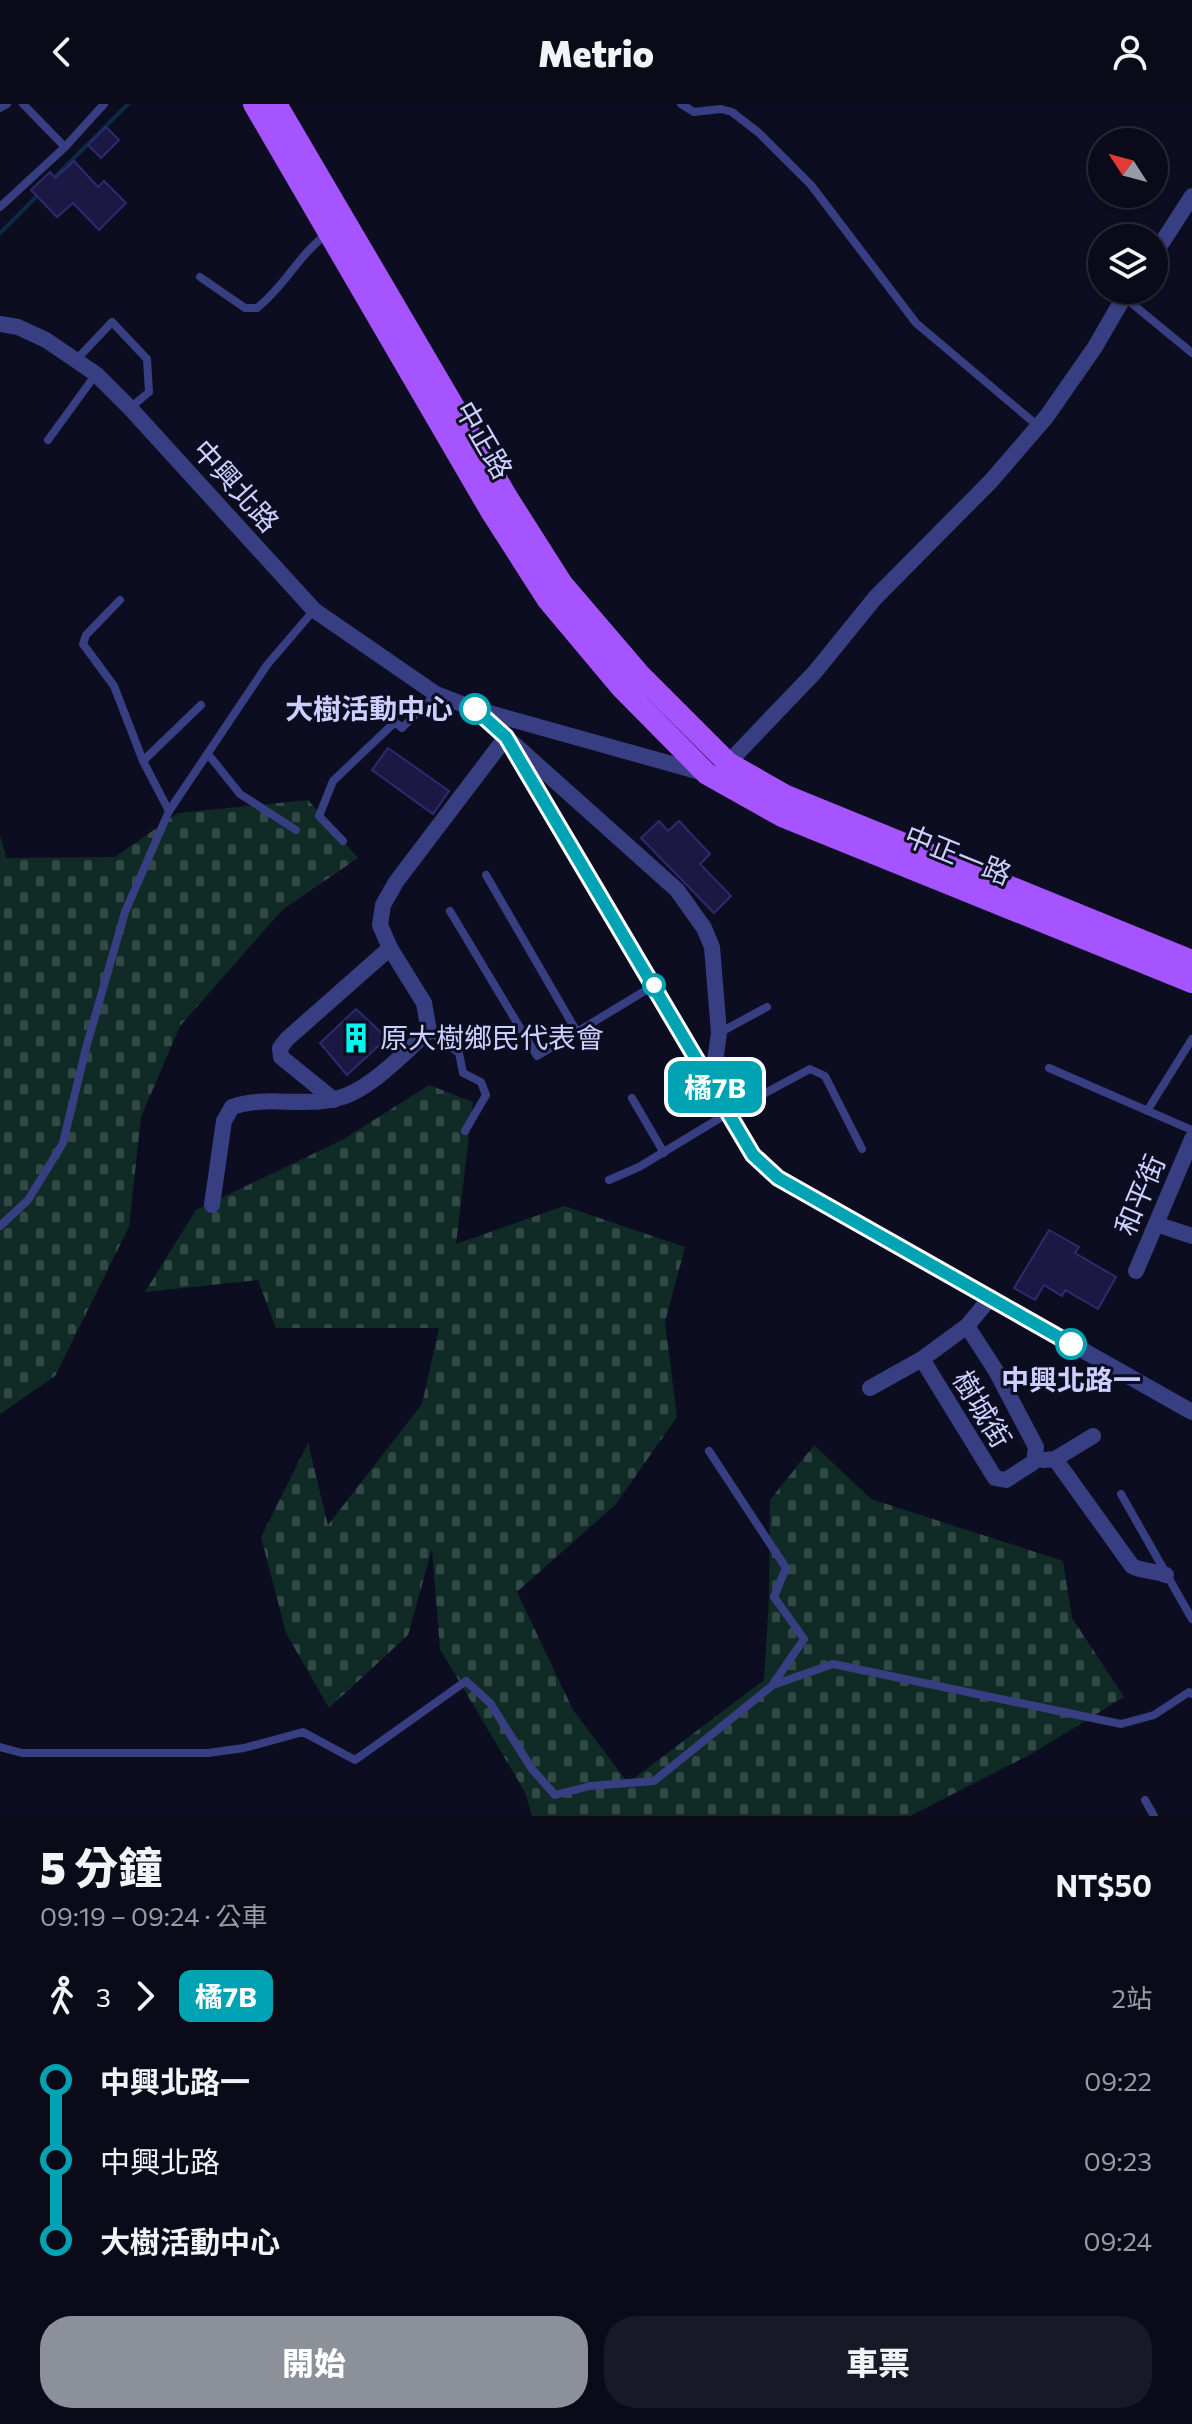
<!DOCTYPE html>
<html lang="zh-TW">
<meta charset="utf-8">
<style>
body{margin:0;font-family:Commissioner,"Noto Sans TC",sans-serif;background:#181826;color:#f1f3f6;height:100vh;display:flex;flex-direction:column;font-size:30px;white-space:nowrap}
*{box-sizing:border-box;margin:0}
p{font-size:26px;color:#999aa2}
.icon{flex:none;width:44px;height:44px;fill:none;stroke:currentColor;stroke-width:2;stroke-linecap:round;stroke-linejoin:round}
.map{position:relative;height:1712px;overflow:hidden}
.sheet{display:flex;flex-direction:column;background:#0a0a19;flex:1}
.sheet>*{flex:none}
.badge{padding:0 16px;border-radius:12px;font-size:28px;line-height:52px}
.needle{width:52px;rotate:306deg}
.fabs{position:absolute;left:1088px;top:24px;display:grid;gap:16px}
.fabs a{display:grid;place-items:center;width:80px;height:80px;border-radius:50%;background:#0a0a19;box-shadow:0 2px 6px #0004,0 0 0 2px #2a2b38;font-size:40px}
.map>.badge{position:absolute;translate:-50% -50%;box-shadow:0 0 0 4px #fff}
.legs{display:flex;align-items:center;gap:12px;height:88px;padding:0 40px;font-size:26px}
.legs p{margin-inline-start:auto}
.overview{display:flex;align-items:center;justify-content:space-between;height:136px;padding:0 40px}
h1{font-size:44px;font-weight:800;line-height:60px}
.primary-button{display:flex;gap:16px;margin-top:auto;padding:16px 40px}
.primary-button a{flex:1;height:92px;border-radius:32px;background:#8c9099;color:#fff;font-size:32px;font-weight:800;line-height:92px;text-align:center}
.primary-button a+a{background:#181826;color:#f1f3f6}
ul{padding:0 40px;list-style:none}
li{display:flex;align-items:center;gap:28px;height:80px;font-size:30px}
li i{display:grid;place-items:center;width:12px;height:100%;margin:0 10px;background:currentColor}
li i::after{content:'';width:20px;height:20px;margin:-10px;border:6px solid;border-radius:50%;background:#0a0a19}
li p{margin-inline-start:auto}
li:first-child i{background:linear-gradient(#0000 50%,currentColor 0)}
li:last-child i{background:linear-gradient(currentColor 50%,#0000 0)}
header{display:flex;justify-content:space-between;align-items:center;height:104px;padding:0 40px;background:#0a0a19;font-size:36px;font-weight:800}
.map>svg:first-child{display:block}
.cemetery{fill:url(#cemetery-stones)}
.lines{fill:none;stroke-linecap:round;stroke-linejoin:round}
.stream{stroke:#0b2b47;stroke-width:4}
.building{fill:#1b1843;stroke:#2d2a6f;stroke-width:2}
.service{stroke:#373f82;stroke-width:8}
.minor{stroke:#373f82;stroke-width:16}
.tertiary{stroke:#373f82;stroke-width:16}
.primary{stroke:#a654ff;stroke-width:22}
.line-1-casing{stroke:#fff;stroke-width:18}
.line-1{stroke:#00a3b4;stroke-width:12}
.stop-1-dot{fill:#fff;stroke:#00a3b4;stroke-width:4}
.labels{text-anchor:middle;stroke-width:6;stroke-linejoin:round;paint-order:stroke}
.street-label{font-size:28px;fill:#cdcfff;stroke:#0d0d21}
.stop-label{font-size:28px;font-weight:bold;fill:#cdcfff;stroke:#0d0d21;text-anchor:end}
.poi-label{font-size:28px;fill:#cdcfff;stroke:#0d0d21;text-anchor:start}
</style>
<header><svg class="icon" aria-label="back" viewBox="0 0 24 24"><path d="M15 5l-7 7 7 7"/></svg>Metrio<svg class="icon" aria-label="person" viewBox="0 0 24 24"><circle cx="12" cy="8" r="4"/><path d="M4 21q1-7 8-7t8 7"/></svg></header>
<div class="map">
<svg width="1192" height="1712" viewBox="0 0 1192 1712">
<defs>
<pattern id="cemetery-stones" width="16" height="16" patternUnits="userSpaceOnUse" patternTransform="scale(2)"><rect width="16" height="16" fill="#102b26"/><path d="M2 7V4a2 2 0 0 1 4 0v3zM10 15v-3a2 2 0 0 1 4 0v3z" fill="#324947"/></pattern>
</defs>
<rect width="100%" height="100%" fill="#0d0d21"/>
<path class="cemetery" d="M 308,696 L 358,754 L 282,806 L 180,922 L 141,1013 L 129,1123 L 55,1272 L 0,1310 L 0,731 L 6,754 L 115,753 L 178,709 Z
M 429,981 L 473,998 L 456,1140 L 564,1102 L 685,1143 L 665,1218 L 677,1313 L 616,1400 L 517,1488 L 573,1606 L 628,1679 L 764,1576 L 769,1496 L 770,1396 L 814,1341 L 871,1395 L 1063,1457 L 1072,1514 L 1124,1593 L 1033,1649 L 910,1712 L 532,1712 L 525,1688 L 440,1545 L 432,1445 L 408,1531 L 329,1604 L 286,1529 L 261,1433 L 308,1339 L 328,1421 L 422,1300 L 439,1224 L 276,1224 L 258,1176 L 145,1188 L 196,1106 L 344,1035 Z"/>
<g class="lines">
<path class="stream" d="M 52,76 L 128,0
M 0,129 L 38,91"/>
</g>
<path class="building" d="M 106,23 L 119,36 L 101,54 L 88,41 Z
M 74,57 L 98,83 L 104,77 L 126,99 L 99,126 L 73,99 L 57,113 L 31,86 L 50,68 L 55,74 Z
M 388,644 L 449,687 L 433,710 L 372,666 Z
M 659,717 L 668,727 L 679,717 L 710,750 L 700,760 L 731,792 L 714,809 L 641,734 Z
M 356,905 L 387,934 L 347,971 L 320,939 Z
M 1049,1126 L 1079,1143 L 1075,1149 L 1116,1173 L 1098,1205 L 1065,1186 L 1062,1192 L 1044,1181 L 1035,1196 L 1014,1184 Z"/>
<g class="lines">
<path class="service" d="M 23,0 L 65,43
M 681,0 L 694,8 L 721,5 L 732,8 L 759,29 L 811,81 L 916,219 L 1038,322
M 0,4 L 7,0
M 0,103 L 65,43 L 104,0
M 200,173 L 245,204 L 257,204 C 286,181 299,150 328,129
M 1124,193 L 1192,249
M 77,255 L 112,218 L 147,255 L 149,288 L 130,304
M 48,336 L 96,270
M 120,496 L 86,531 L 83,540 L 114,582 L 143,657 L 169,707
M 208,650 L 240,690 L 296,726
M 143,657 L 201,601
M 343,737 L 319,712 L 333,677 L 395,618 L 402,624 L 436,590
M 486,771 L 577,928
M 450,807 L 537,952 L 653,882
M 429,927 L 459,949 L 463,969 L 481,978 L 486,991 L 465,1027
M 719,929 L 767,903
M 1049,964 L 1192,1026
M 632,994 L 664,1049
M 1147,1007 L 1192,935
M 609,1076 L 639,1063 L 730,1008 L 810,965 L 825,972 L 862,1045
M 0,1122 L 28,1096 L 63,1039 L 86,944 L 125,808 L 169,707 L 267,561 L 314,506
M 709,1347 L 786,1464 L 774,1493 L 804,1535 L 773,1580
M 1121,1390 L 1192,1515
M 0,1643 L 22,1649 L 208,1649 L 244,1644 L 303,1628 L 355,1656 L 466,1577 L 490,1599 L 532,1665 L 555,1691 L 590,1682 L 654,1677 L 773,1581 L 833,1560 L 1121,1620 L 1154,1611 L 1189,1588 L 1192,1590
M 1145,1696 L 1154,1712"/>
<path class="minor" d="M 1154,151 L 1192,92
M 475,605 L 506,633 L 753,1051 L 778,1074 L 1192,1308
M 728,659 L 815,568 L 875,494 L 991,377 L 1047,312 L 1095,243 L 1128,186
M 334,996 L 281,953 L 280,944 L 287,935 L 390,844
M 212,1101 L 224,1017 L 232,1003 C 266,991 302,1003 335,995 C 369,988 403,949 429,927 L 424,899 L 390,844 L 380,821 L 383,801 L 396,778 L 506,633 L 677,786 L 704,824 L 712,843 L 719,929 L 712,978
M 1156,1120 L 1192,1132
M 1136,1167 L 1192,1035
M 922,1255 L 995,1374 L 1006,1376 L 1034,1358 L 1036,1343 L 996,1267 L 967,1222
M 870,1284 L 922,1255 L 967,1222 L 991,1193
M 1055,1355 L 1132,1462 C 1143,1468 1154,1466 1166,1471
M 1044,1356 L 1055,1355 L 1093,1332"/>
<path class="tertiary" d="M 0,220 L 18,223 L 46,236 L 96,270 L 130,304 L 314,506 L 436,590 L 475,605 L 704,669"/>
<path class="primary" d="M 254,0 L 491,407 L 548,496 L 621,583 L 707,670 L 782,712 L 1192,878
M 276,0 L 508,395 L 562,480 L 639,570 L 728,659 L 786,692 L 1192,857"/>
</g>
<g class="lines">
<g class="line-1-casing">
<path id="line-1" d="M 475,605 L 506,633 L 753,1051 L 778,1074 L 1071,1240"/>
</g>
<use href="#line-1" class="line-1"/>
</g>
<defs>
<g id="building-bare" transform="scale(2.4)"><path d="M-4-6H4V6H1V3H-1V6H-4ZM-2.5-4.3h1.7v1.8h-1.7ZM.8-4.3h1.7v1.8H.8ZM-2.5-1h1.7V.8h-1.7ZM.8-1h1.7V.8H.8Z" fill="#00f8ec" stroke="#0d0d21" stroke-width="2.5" paint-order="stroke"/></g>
</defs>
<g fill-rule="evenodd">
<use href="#building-bare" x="356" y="934"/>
</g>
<g class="stop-1-dot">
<circle cx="475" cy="605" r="14"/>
<circle cx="654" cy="881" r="10"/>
<circle cx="1071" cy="1240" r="14"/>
</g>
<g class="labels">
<g class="street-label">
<text transform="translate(484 336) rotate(60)" y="10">中正路</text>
<text transform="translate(236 382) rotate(48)" y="10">中興北路</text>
<text transform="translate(958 751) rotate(22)" y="10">中正一路</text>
<text transform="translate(1140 1091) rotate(-67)" y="10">和平街</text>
<text transform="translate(982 1305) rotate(59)" y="10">樹城街</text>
</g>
<g class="stop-label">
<text x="453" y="615">大樹活動中心</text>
<text x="1071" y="1286" text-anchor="middle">中興北路一</text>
</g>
<g class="poi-label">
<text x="380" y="944">原大樹鄉民代表會</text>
</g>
</g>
</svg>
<div class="fabs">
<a><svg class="needle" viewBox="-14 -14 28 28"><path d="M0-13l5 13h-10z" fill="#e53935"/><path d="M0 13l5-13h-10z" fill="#999aa2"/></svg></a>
<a><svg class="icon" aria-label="layers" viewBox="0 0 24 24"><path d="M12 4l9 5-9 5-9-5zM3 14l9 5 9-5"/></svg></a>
</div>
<b class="badge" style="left:715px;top:983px;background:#00a3b4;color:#fff">橘7B</b>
</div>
<section class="sheet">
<div class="overview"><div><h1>5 分鐘</h1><p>09:19 – 09:24 · 公車</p></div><b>NT$50</b></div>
<div class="legs"><svg class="icon" aria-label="walk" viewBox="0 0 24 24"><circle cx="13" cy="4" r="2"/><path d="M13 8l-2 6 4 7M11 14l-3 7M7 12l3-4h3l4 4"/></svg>3<svg class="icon" aria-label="forward" viewBox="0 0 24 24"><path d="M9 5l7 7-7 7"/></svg><b class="badge" style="background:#00a3b4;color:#fff">橘7B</b><p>2站</p></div>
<ul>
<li><i style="color:#00a3b4"></i><b>中興北路一</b><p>09:22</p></li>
<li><i style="color:#00a3b4"></i><span>中興北路</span><p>09:23</p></li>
<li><i style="color:#00a3b4"></i><b>大樹活動中心</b><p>09:24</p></li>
</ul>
<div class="primary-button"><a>開始</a><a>車票</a></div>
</section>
